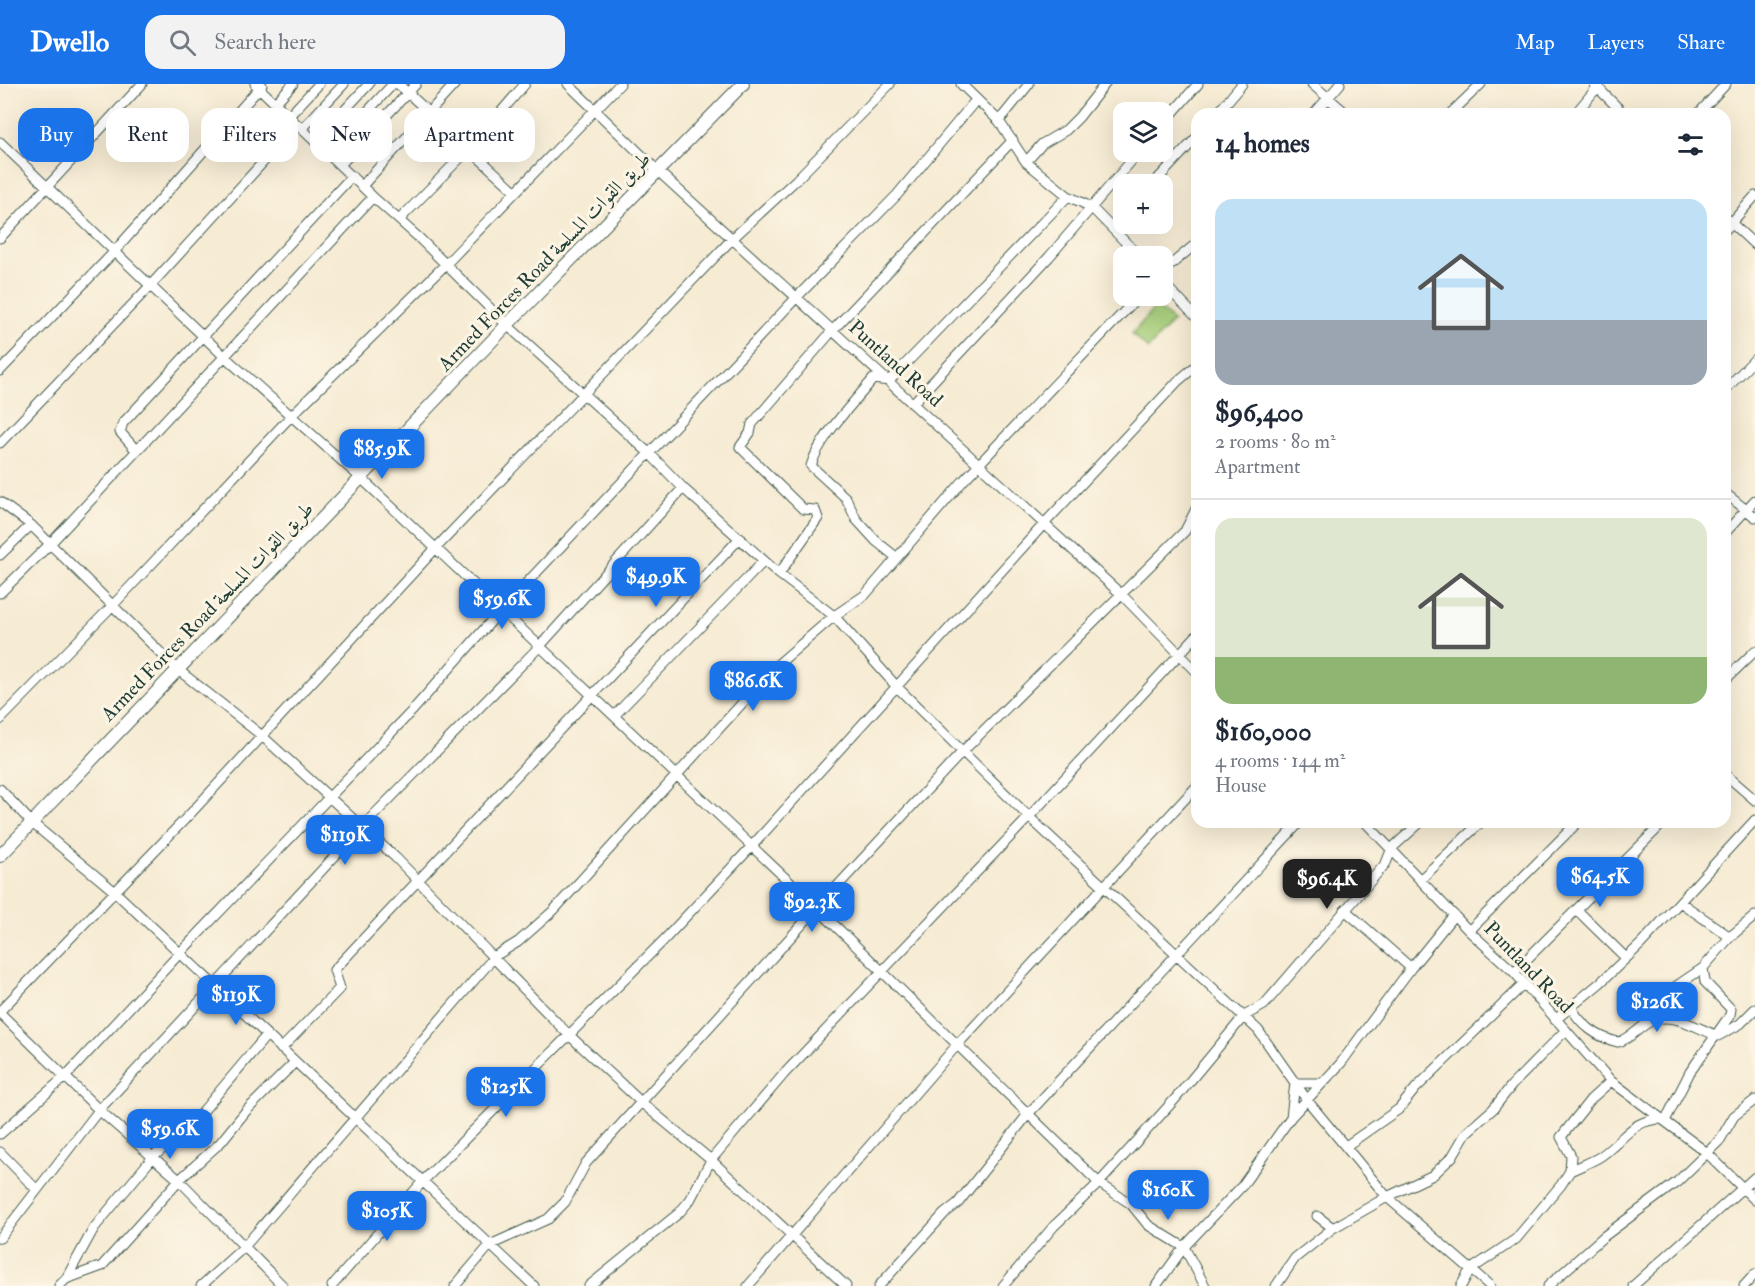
<!DOCTYPE html>
<html lang="en">
<head>
<meta charset="utf-8">
<style>
	:root { --surface:#fff; --page:#f2f2f3; --text:#1f2937; --muted:#747a83; --line:#e0e1e3; --accent:#1a73e8 }
	body { margin:0; font-family:"IM FELL Double Pica",Amiri,serif; background:var(--page); color:var(--text); height:100vh; display:flex; flex-direction:column; font-size:22px; white-space:nowrap }
	* { box-sizing:border-box; margin:0 }
	p { font-size:20px; color:var(--muted) }
	.icon { flex:none; width:33px; height:33px; fill:none; stroke:currentColor; stroke-width:2; stroke-linecap:round; stroke-linejoin:round }
	.map { position:relative; flex:1; overflow:hidden }
	.side { position:absolute; left:1191px; top:24px; width:540px; height:720px; display:flex; flex-direction:column; background:var(--surface); border-radius:18px; box-shadow:0 6px 24px #0002 }
	.side>* { flex:none }
	.top-card { position:absolute; left:18px; top:24px; width:570px; height:54px; display:flex; gap:12px }
	.controls { position:absolute; left:1113px; top:18px; display:grid; gap:12px }
	.controls a { display:grid; place-items:center; width:60px; height:60px; border-radius:12px; background:var(--surface); box-shadow:0 6px 24px #0002; font-size:30px }
	.price { position:absolute; translate:-50% -51px; padding:0 14px; border-radius:12px; background:var(--accent); color:#fff; font-size:20px; line-height:39px; filter:drop-shadow(0 2px 3px #0008) }
	.price::after { content:''; position:absolute; left:50%; top:36px; width:18px; height:14px; margin-left:-9px; background:inherit; clip-path:polygon(0 0,100% 0,50% 100%) }
	.price.selected { background:#222; color:#fff }
	ul { padding:0; list-style:none }
	li { display:grid; align-content:center; gap:12px; height:318px; padding:0 24px }
	li+li { border-top:2px solid var(--line) }
	li span { display:grid; place-items:center; height:186px; border-radius:18px; color:#555 }
	li>.icon { margin-inline-start:auto }
	span .icon { width:108px; height:108px; fill:#fffc; stroke-width:1 }
	li b { font-size:26px }
	h2 { display:flex; justify-content:space-between; align-items:center; height:72px; padding:0 24px; font-size:26px }
	.pill { padding:0 21px; border-radius:18px; background:var(--surface); box-shadow:0 6px 24px #0002; font-size:21px; line-height:54px }
	.pill.selected { background:var(--accent); color:#fff }
	header { display:flex; align-items:center; gap:36px; box-sizing:border-box; height:84px; padding:0 30px; background:var(--accent); color:#fff }
	header strong { font-size:28px }
	nav { display:flex; gap:33px; margin-inline-start:auto; font-size:21px }
	.search { width:420px; height:54px; background:var(--page); display:flex; align-items:center; gap:15px; box-sizing:border-box; padding:0 21px; border-radius:18px; color:var(--muted); font-size:22px }
	.map>svg:first-child { display:block }
	.green { fill:#a5cd79; stroke:#628556; stroke-width:1.5 }
	.lines { fill:none; stroke-linecap:round; stroke-linejoin:round }
	.minor-casing { stroke:#3f574c; stroke-width:11 }
	.tertiary-casing { stroke:#3f574c; stroke-width:14 }
	.minor { stroke:#fff; stroke-width:9 }
	.tertiary { stroke:#fff; stroke-width:12 }
	.labels { text-anchor:middle; stroke-width:6; stroke-linejoin:round; paint-order:stroke }
	.street-label { font-size:20px; fill:#1f3d34; stroke:#fcf5e5 }
</style>
</head>
<body>
<header>
<strong>Dwello</strong>
<div class="search"><svg class="icon" aria-label="search" viewBox="0 0 24 24"><circle cx="10" cy="10" r="6"/><path d="M15 15l6 6"/></svg>Search here</div>
<nav><a>Map</a><a>Layers</a><a>Share</a></nav>
</header>
<div class="map">
<svg width="1755" height="1202" viewBox="0 0 1755 1202">
	<rect width="100%" height="100%" fill="#fcf5e5"/>
	<filter id="ink" filterUnits="userSpaceOnUse"><feTurbulence type="fractalNoise" baseFrequency=".0167" numOctaves="2"/><feDisplacementMap in="SourceGraphic" scale="12" xChannelSelector="R" yChannelSelector="G"/><feConvolveMatrix kernelMatrix="1 2 1 2 8 2 1 2 1" color-interpolation-filters="sRGB"/></filter>
	<filter id="wash" filterUnits="userSpaceOnUse"><feTurbulence type="fractalNoise" baseFrequency=".008" numOctaves="4" result="noise"/><feDisplacementMap in="SourceGraphic" scale="24" xChannelSelector="R" yChannelSelector="G"/><feGaussianBlur stdDeviation="1.35" result="paint"/><feColorMatrix in="noise" values="0 0 0 0 0 0 0 0 0 0 0 0 0 0 0 0 0 1.4 0 .05"/><feComposite in="paint" operator="in"/></filter>
	<g filter="url(#wash)">
		<rect width="100%" height="100%" fill="#f6ebd3"/>
		<path class="green" d="M 1156,222 L 1173,237 L 1148,265 L 1132,250 Z"/>
	</g>
	<g filter="url(#ink)">
		<g class="lines">
			<defs>
				<path id="minor" d="M 255,0 L 373,113 L 418,153 L 507,241 L 650,370 L 683,404 L 779,490 L 834,532 L 897,603 L 1029,733 L 1258,946 L 1307,1016 L 1387,1113 L 1490,1202
					M 398,0 L 515,107
					M 568,0 L 659,88 L 1122,511 L 1197,588
					M 961,0 L 999,37 L 1026,78 L 1068,112 L 1091,123 L 1139,172
					M 1312,0 L 1347,30
					M 1594,0 L 1624,30
					M 275,19 L 293,0
					M 1217,30 L 1242,0
					M 1314,30 L 1340,0
					M 1450,30 L 1481,0
					M 1575,30 L 1600,0
					M 1698,30 L 1726,0
					M 289,32 L 319,0
					M 999,37 L 1029,0
					M 1162,41 L 1198,0
					M 302,45 L 344,0
					M 0,58 L 225,273 L 362,395 L 614,632 L 817,824 L 1099,1099 L 1131,1120 L 1148,1141 L 1184,1163 L 1205,1202
					M 315,58 L 369,0
					M 328,70 L 393,0
					M 1026,78 L 1042,60 L 1066,46 L 1079,33 L 1105,0
					M 340,81 L 416,0
					M 1153,100 L 1197,53
					M 362,102 L 455,0
					M 1725,133 L 1755,161
					M 399,136 L 469,65 L 525,0
					M 1113,144 L 1124,132
					M 1725,146 L 1755,112
					M 0,154 L 142,0
					M 1162,188 L 1197,159
					M 1162,198 L 1197,234
					M 0,287 L 114,168 L 262,1
					M 1725,306 L 1755,275
					M 913,319 L 1049,173 L 1139,68
					M 0,359 L 150,202 L 297,41
					M 136,366 L 120,348 L 123,339 L 352,92
					M 1725,409 L 1755,433
					M 0,418 L 31,441 L 177,585 L 261,651 L 396,774 L 569,951 L 642,1019 L 711,1076 L 846,1202
					M 1725,449 L 1755,416
					M 0,471 L 31,441
					M 896,473 L 876,457 L 856,435 L 846,414 L 811,382 C 819,353 854,319 873,295 L 889,297 L 1068,112
					M 779,490 L 818,434 L 815,426 L 803,425 L 740,363 L 750,349 L 752,340 L 833,246 L 1013,56
					M 0,509 L 50,460 L 373,113
					M 1725,596 L 1755,567
					M 614,632 L 764,477
					M 0,636 L 114,520 L 292,331 L 446,180 L 620,0
					M 1725,690 L 1755,716
					M 0,705 L 31,738 L 114,807 L 534,1202
					M 1365,738 L 1469,847 L 1514,888 L 1611,997 L 1706,1068 L 1755,1116
					M 1420,796 L 1481,738
					M 1680,818 L 1730,853
					M 1345,826 L 1411,884
					M 1578,827 L 1626,874
					M 1469,847 L 1578,738
					M 1514,888 L 1664,738
					M 1571,922 C 1579,940 1598,954 1618,958 C 1628,956 1637,946 1646,940 C 1668,924 1696,944 1718,952 L 1740,940 L 1755,925
					M 0,927 L 191,729 L 436,464 L 733,154 L 796,96 L 890,0
					M 0,929 L 99,1026 L 179,1096 L 283,1202
					M 1555,936 L 1600,899 L 1641,860 L 1755,736
					M 1650,937 L 1669,907 L 1703,884 L 1730,853 L 1755,832
					M 281,965 L 340,904 L 334,886 L 740,454
					M 1291,1033 L 1295,999 L 1321,999
					M 0,1050 L 66,992 L 180,869 L 412,627 L 501,526 L 797,213 L 897,111 L 976,16
					M 1346,1062 L 1399,1025 L 1416,1004 L 1524,900
					M 0,1068 L 36,1105
					M 1570,1087 C 1580,1082 1592,1078 1601,1072 C 1626,1055 1631,1034 1666,1035 L 1690,988 L 1730,931 L 1731,925 L 1705,898 L 1703,884
					M 1317,1132 L 1333,1144 L 1387,1113 L 1433,1091 L 1452,1073 L 1466,1049 L 1493,1025 L 1512,1001 L 1566,946
					M 0,1154 L 99,1026 L 361,744 L 539,563 L 683,404
					M 66,1195 L 94,1144 L 153,1073 L 193,1039 L 266,952
					M 59,1202 L 66,1195 L 102,1182 L 179,1096 L 220,1059 L 246,1027 L 295,978
					M 201,1202 L 244,1163 L 495,872 L 518,858 L 553,827 L 776,582 L 834,532 L 865,511 L 963,397 L 1139,212
					M 332,1202 L 423,1097 L 663,857 L 751,763 L 1044,440 L 1178,297 L 1197,281
					M 455,1202 L 490,1161 L 548,1135 L 565,1118 L 586,1079 L 817,824 L 964,666 L 1185,447 L 1197,423
					M 589,1202 L 679,1129 L 690,1116 L 711,1076 L 784,990 L 1029,733 L 1197,551
					M 748,1202 L 957,961 L 1197,702
					M 879,1202 L 944,1130 L 958,1119 L 1029,1029 L 1300,738
					M 1003,1202 L 1054,1142 L 1099,1099 L 1176,1014 L 1244,932 L 1264,921 L 1386,779 L 1392,764 L 1421,738
					M 1156,1202 L 1184,1163 L 1242,1102 L 1291,1033 L 1341,979 L 1411,884 L 1454,831
					M 1276,1202 L 1295,1174 L 1333,1144
					M 1461,1202 L 1470,1186 L 1516,1155 L 1561,1101 L 1570,1087 L 1571,1072 L 1561,1053 L 1591,1015 L 1611,997
					M 1548,1202 L 1603,1153 L 1677,1098 L 1720,1056 L 1734,1032 L 1755,1016
					M 1633,1202 L 1755,1093
					M 1744,1202 L 1755,1190"/>
				<path id="tertiary" d="M 0,772 L 507,241 L 743,0"/>
			</defs>
			<use href="#minor" class="minor-casing"/>
			<use href="#tertiary" class="tertiary-casing"/>
			<use href="#minor" class="minor"/>
			<use href="#tertiary" class="tertiary"/>
		</g>
	</g>
	<g class="labels">
		<g class="street-label">
			<text transform="translate(544 177) rotate(-46)" y="7">Armed Forces Road طريق القوات المسلحة</text>
			<text transform="translate(896 279) rotate(42)" y="7">Puntland Road</text>
			<text transform="translate(207 527) rotate(-46)" y="7">Armed Forces Road طريق القوات المسلحة</text>
			<text transform="translate(1529 883) rotate(46)" y="7">Puntland Road</text>
		</g>
	</g>
</svg>
<div class="controls">
<a><svg class="icon" aria-label="layers" viewBox="0 0 24 24"><path d="M12 4l9 5-9 5-9-5zM3 14l9 5 9-5"/></svg></a>
<a>+</a>
<a>−</a>
</div>
<b class="price" style="left:382px;top:396px">$85.9K</b>
<b class="price" style="left:656px;top:524px">$49.9K</b>
<b class="price" style="left:502px;top:546px">$59.6K</b>
<b class="price" style="left:753px;top:628px">$86.6K</b>
<b class="price" style="left:345px;top:782px">$119K</b>
<b class="price" style="left:1600px;top:824px">$64.5K</b>
<b class="price selected" style="left:1327px;top:826px">$96.4K</b>
<b class="price" style="left:812px;top:849px">$92.3K</b>
<b class="price" style="left:236px;top:942px">$119K</b>
<b class="price" style="left:1657px;top:949px">$126K</b>
<b class="price" style="left:506px;top:1034px">$125K</b>
<b class="price" style="left:170px;top:1076px">$59.6K</b>
<b class="price" style="left:1168px;top:1137px">$160K</b>
<b class="price" style="left:387px;top:1158px">$105K</b>
<div class="top-card">
<a class="pill selected">Buy</a>
<a class="pill">Rent</a>
<a class="pill">Filters</a>
<a class="pill">New</a>
<a class="pill">Apartment</a>
</div>
<section class="side">
<h2>14 homes<svg class="icon" aria-label="filters" viewBox="0 0 24 24"><path d="M4 7h16M4 17h16"/><circle cx="9" cy="7" r="2"/><circle cx="15" cy="17" r="2"/></svg></h2>
<ul>
<li><span style="background:linear-gradient(#bfe0f5 65%,#9aa5b1 0)"><svg class="icon" aria-label="home" viewBox="0 0 24 24"><path d="M3 11l9-7 9 7M6 9v11h12V9"/></svg></span><div><b>$96,400</b><p>2 rooms · 80 m²</p><p>Apartment</p></div></li>
<li><span style="background:linear-gradient(#dfe7d0 75%,#8fb573 0)"><svg class="icon" aria-label="home" viewBox="0 0 24 24"><path d="M3 11l9-7 9 7M6 9v11h12V9"/></svg></span><div><b>$160,000</b><p>4 rooms · 144 m²</p><p>House</p></div></li>
</ul>
</section>
</div>
</body>
</html>
